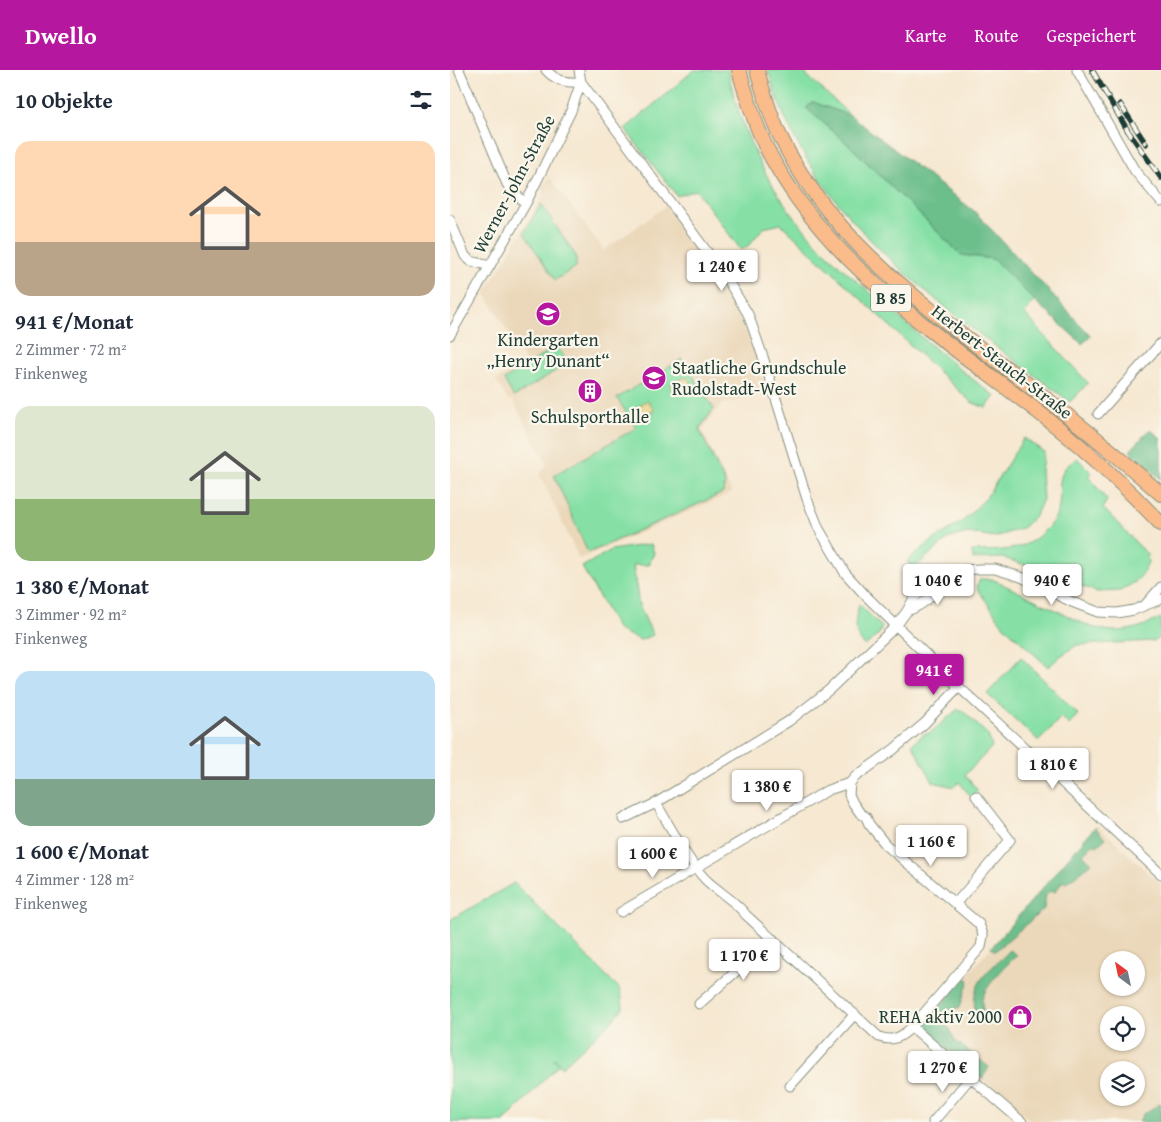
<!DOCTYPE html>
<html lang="de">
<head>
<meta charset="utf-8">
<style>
	:root { --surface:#fff; --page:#f6f6f7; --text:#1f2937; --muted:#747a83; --accent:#b5179e }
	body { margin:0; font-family:"Gentium Book Plus",serif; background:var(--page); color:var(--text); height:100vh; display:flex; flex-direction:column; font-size:19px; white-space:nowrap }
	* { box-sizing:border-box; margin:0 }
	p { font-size:16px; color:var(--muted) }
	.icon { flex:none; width:28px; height:28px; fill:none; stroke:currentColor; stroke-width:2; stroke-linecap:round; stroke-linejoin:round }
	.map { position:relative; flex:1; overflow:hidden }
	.panel { display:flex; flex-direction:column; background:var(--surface); width:450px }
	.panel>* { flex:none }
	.needle { width:32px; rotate:327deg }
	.tools { position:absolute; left:650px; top:881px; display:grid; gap:10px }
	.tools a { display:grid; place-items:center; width:45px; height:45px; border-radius:50%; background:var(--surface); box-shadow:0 1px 4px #0004; font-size:25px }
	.price { position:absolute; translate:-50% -42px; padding:0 11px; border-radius:5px; background:#fff; color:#222; font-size:16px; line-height:32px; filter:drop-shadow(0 1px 2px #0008) }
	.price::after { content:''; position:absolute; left:50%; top:30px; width:15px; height:11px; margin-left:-8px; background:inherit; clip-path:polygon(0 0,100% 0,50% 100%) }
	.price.on { background:var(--accent); color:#fff }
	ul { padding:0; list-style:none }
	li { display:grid; align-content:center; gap:10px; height:265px; padding:0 15px }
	li span { display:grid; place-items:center; height:155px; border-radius:15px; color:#555 }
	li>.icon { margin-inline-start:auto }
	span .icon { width:90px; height:90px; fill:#fffc; stroke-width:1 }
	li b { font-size:21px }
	h2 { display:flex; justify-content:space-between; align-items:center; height:60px; padding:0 15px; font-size:21px }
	header { display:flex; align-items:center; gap:30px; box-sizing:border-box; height:70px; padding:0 25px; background:var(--accent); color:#fff }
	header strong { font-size:24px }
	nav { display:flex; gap:28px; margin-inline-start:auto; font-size:18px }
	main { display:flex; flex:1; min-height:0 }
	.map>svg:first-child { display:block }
	.built { fill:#ebd8ba; fill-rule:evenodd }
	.green { fill:#86e0a6; stroke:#528e6d }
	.forest { fill:#6cbe8b; stroke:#467e60 }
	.sand { fill:#eeda9e; stroke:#868c69 }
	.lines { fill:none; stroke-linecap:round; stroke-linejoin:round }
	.minor-casing { stroke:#8a9282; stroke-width:11 }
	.primary-casing { stroke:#8a9282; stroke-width:16 }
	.minor { stroke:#fff; stroke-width:9 }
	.primary { stroke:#f9bc8a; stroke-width:14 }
	.rail-casing { stroke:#1f3d34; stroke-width:5.5 }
	.rail { stroke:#fbf7ec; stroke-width:4; stroke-dasharray:11; stroke-linecap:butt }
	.labels { text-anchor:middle; stroke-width:4.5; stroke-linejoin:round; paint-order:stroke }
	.shield { fill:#fbf7ec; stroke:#61756b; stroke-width:1 }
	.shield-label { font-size:16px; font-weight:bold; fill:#1f3d34 }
	.street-label { font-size:18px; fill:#1f3d34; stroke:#fbf7ec }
	.poi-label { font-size:18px; fill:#1f3d34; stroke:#fbf7ec }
</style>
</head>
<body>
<header>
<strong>Dwello</strong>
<nav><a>Karte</a><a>Route</a><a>Gespeichert</a></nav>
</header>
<main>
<section class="panel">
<h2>10 Objekte<svg class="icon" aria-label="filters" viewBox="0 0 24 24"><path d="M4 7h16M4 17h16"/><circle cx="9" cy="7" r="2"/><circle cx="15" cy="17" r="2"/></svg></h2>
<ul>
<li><span style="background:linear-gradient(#ffd9b3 65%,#b9a48a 0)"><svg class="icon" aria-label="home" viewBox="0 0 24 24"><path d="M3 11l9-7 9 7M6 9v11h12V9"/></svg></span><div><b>941 €/Monat</b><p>2 Zimmer · 72 m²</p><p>Finkenweg</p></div></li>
<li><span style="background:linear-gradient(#dfe7d0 60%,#8fb573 0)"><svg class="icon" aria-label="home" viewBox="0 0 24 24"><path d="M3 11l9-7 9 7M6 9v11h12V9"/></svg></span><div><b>1 380 €/Monat</b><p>3 Zimmer · 92 m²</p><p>Finkenweg</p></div></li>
<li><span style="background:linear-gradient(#bfe0f5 70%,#7fa58c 0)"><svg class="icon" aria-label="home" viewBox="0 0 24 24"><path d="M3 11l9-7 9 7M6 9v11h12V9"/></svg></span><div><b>1 600 €/Monat</b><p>4 Zimmer · 128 m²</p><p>Finkenweg</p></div></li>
</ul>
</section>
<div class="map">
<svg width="711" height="1052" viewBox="0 0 711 1052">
	<rect width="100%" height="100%" fill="#fbf7ec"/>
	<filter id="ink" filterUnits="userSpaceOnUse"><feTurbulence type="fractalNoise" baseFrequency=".02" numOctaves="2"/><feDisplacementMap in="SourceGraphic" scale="10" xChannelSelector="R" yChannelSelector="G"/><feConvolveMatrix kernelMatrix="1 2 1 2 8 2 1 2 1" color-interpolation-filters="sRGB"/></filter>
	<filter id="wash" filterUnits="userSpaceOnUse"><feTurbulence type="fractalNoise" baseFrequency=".0096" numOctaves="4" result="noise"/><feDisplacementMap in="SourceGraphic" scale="20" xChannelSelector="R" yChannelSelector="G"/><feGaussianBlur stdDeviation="1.12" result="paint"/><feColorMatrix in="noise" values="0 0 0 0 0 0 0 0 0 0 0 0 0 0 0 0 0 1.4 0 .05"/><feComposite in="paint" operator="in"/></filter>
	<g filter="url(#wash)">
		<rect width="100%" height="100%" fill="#f6e8d1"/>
		<path class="built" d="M 100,108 L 154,180 L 216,136 L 263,202 L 278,226 L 300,266 L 316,322 L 271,334 L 252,360 L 282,423 L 129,489 L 90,405 L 97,394 L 62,329 L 58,331 L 46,310 L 76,292 L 35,223 L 93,126 L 92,115 Z
			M 647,755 L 711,814 L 711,1052 L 582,1052 L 472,957 ZM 659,890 L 686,890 L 686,918 L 659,918 ZM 659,945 L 686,945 L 686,972 L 659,972 ZM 659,1000 L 686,1000 L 686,1028 L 659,1028 Z"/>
		<path class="green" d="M 244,0 L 278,0 C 292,70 324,130 374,181 C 396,203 420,222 443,242 C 476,271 509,300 545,326 L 536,338 L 521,332 L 331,154 L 313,158 L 299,175 L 291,180 L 246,120 L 227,126 L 175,59 Z
			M 318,0 L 351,0 L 401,46 L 363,32 L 357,38 L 399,75 L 511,185 L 543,189 L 584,230 L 575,244 L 638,313 L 620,332 C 502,242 359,152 318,0 Z
			M 91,134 L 126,186 L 126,197 L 105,210 L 74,163 Z
			M 107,276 L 118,293 L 64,327 L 54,310 Z
			M 232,289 L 264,339 L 249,359 L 275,413 L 273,423 L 138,483 L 104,405 L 186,358 L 167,328 Z
			M 574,368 L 594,382 L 591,401 L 593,429 L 586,445 L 574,457 L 546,467 L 518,463 L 499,468 L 463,499 L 457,491 L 483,470 L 513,451 L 536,428 Z
			M 627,388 L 642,403 L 638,406 L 657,430 L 653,438 L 697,484 L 698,492 L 692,505 L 685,512 L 670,521 L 647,522 L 588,499 L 553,488 L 523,489 L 522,481 C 551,480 575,483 596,459 C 602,454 608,444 609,436 C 611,424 607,409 615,398 C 618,395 623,391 627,388 Z
			M 201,474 L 204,483 L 199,495 L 183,495 L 189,536 L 203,565 L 190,570 L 168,560 L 132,497 L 161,480 Z
			M 530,509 L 542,509 L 641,557 C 669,565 686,560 711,548 L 711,568 L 703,571 L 627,575 L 612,585 L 598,597 L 553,555 L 528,520 L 527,515 Z
			M 409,534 L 432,557 L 429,564 L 415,576 C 401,559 405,555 409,534 Z
			M 571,587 L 628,644 L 619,655 L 611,647 L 589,671 L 537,624 Z
			M 508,639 L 513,641 L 538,665 L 542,677 L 515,705 L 528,721 L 521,727 L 509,712 L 504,717 L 483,712 L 462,674 L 474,664 L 480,663 Z
			M 64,813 L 169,918 L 172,928 L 173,938 L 162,951 L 112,997 L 104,988 L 109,994 L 54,1052 L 0,1052 L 0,850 Z"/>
		<path class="forest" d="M 363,32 L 401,46 L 524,141 L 641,266 L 632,274 L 584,230 L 543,189 L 511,185 L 399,75 L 356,38 Z
			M 700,359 L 711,369 L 711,409 L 680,381 Z
			M 645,757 L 655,769 L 647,776 L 643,774 L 633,784 L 642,793 L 616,813 L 613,811 L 605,822 L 600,821 L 596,825 L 594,839 L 545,881 L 541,878 Z
			M 560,880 L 567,885 C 557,895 531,919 532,933 C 532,937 534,942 535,945 L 526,945 C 518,912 540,901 560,880 Z
			M 515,908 L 519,910 L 510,937 L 498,941 L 496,956 L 500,959 L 505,971 L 539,997 L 532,1009 L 472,957 Z
			M 711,1033 L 711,1052 L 689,1052 L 693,1044 Z"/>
		<path class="sand" d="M 232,308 L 238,308 L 242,314 L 238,320 L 227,327 L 220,315 Z
			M 197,330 L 204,340 L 192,349 L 185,339 Z"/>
	</g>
	<g filter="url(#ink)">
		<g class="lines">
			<defs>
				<path id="minor" d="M 9,0 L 57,114 L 65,124 L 76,133
					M 96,0 C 106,11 116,13 131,12
					M 627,0 L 685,101 L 711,132
					M 131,12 L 275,206 L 298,244 L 313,287 L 357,429 L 369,459 L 395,503 L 415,525 L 509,617 L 711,804
					M 0,150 L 15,186 L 21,191 L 40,196
					M 0,265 L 76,133 L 121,41 L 131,12 L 129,0
					M 648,344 L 711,273
					M 696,534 L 711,517
					M 457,541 C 475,535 488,521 499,506
					M 206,733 C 220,756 237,790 255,809 C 268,822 285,830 296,845 L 429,967 C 444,972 451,967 462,957 L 531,877 L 533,865 L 529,854 L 436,775 L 419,754 L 416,747 L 410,743 L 403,733 L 399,725 L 400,713
					M 173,749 L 206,733 L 339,651 L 379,620 L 446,556 L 457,541 L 464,528 L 481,512 L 488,509 L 515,500 L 529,499 L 545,499 L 571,507 L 622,532 L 648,542 L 667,543 L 684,540 L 711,529
					M 506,833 L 560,770 L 526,726
					M 171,842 L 378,720 L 400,713 L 405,707 L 443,680 L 475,653 L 509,617
					M 249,934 L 323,869
					M 462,957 L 572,1052
					M 340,1016 L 405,944
					M 483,1052 L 520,1008"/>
				<path id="primary" d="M 289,0 C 296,25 304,51 315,75 C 377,200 501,272 606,356 C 643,386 678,419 711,454
					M 307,0 C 313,22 320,44 329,64 C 379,170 478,238 568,307 C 617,344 665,383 711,424"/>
			</defs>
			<use href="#minor" class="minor-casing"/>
			<use href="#primary" class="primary-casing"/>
			<use href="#minor" class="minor"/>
			<use href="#primary" class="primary"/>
			<defs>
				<path id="rail" d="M 642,0 L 678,61 L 711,108
					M 670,34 L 696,74"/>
			</defs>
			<use href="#rail" class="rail-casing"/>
			<use href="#rail" class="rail"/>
		</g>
	</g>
	<defs>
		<symbol id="school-disc" viewBox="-11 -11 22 22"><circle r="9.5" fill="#b5179e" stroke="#fbf7ec"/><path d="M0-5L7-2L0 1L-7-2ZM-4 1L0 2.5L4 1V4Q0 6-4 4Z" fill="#fff"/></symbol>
		<symbol id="building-disc" viewBox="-11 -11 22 22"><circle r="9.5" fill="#b5179e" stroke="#fbf7ec"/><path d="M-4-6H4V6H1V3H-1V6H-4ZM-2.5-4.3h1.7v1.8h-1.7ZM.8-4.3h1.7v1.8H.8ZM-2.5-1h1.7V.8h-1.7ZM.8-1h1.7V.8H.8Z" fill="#fff"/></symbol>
		<symbol id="shop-disc" viewBox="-11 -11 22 22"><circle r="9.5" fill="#b5179e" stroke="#fbf7ec"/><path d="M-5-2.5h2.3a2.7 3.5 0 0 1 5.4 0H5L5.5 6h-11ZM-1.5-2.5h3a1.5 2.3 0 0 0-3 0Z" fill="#fff"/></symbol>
	</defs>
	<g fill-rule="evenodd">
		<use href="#school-disc" x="84" y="230" width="28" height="28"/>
		<use href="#school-disc" x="190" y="294" width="28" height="28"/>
		<use href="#building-disc" x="126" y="307" width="28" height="28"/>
		<use href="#shop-disc" x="556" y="933" width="28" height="28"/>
	</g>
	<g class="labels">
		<rect class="shield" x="421" y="214.5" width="40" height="27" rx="4"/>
		<g class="shield-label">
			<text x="441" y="234">B 85</text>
		</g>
		<g class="street-label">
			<text transform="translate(64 114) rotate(-62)" y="6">Werner-John-Straße</text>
			<text transform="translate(552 292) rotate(38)" y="6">Herbert-Stauch-Straße</text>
		</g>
		<g class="poi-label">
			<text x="98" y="276">Kindergarten<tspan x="98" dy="21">„Henry Dunant“</tspan></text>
			<text x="222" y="304" text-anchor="start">Staatliche Grundschule<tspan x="222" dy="21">Rudolstadt-West</tspan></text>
			<text x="140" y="353">Schulsporthalle</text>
			<text x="552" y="953" text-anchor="end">REHA aktiv 2000</text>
		</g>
	</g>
</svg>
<div class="tools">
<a><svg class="needle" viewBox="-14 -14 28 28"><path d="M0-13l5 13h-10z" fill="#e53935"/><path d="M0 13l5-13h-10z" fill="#747a83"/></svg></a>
<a><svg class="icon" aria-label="locate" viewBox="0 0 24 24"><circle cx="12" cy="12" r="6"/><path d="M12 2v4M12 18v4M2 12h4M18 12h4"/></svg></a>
<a><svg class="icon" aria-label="layers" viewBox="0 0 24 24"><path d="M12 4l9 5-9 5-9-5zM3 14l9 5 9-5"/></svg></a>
</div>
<b class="price" style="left:272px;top:222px">1 240 €</b>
<b class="price" style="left:488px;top:536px">1 040 €</b>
<b class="price" style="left:602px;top:536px">940 €</b>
<b class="price on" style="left:484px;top:626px">941 €</b>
<b class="price" style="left:603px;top:720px">1 810 €</b>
<b class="price" style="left:317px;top:742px">1 380 €</b>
<b class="price" style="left:481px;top:797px">1 160 €</b>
<b class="price" style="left:203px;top:809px">1 600 €</b>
<b class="price" style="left:294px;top:911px">1 170 €</b>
<b class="price" style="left:493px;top:1023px">1 270 €</b>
</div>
</main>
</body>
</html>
